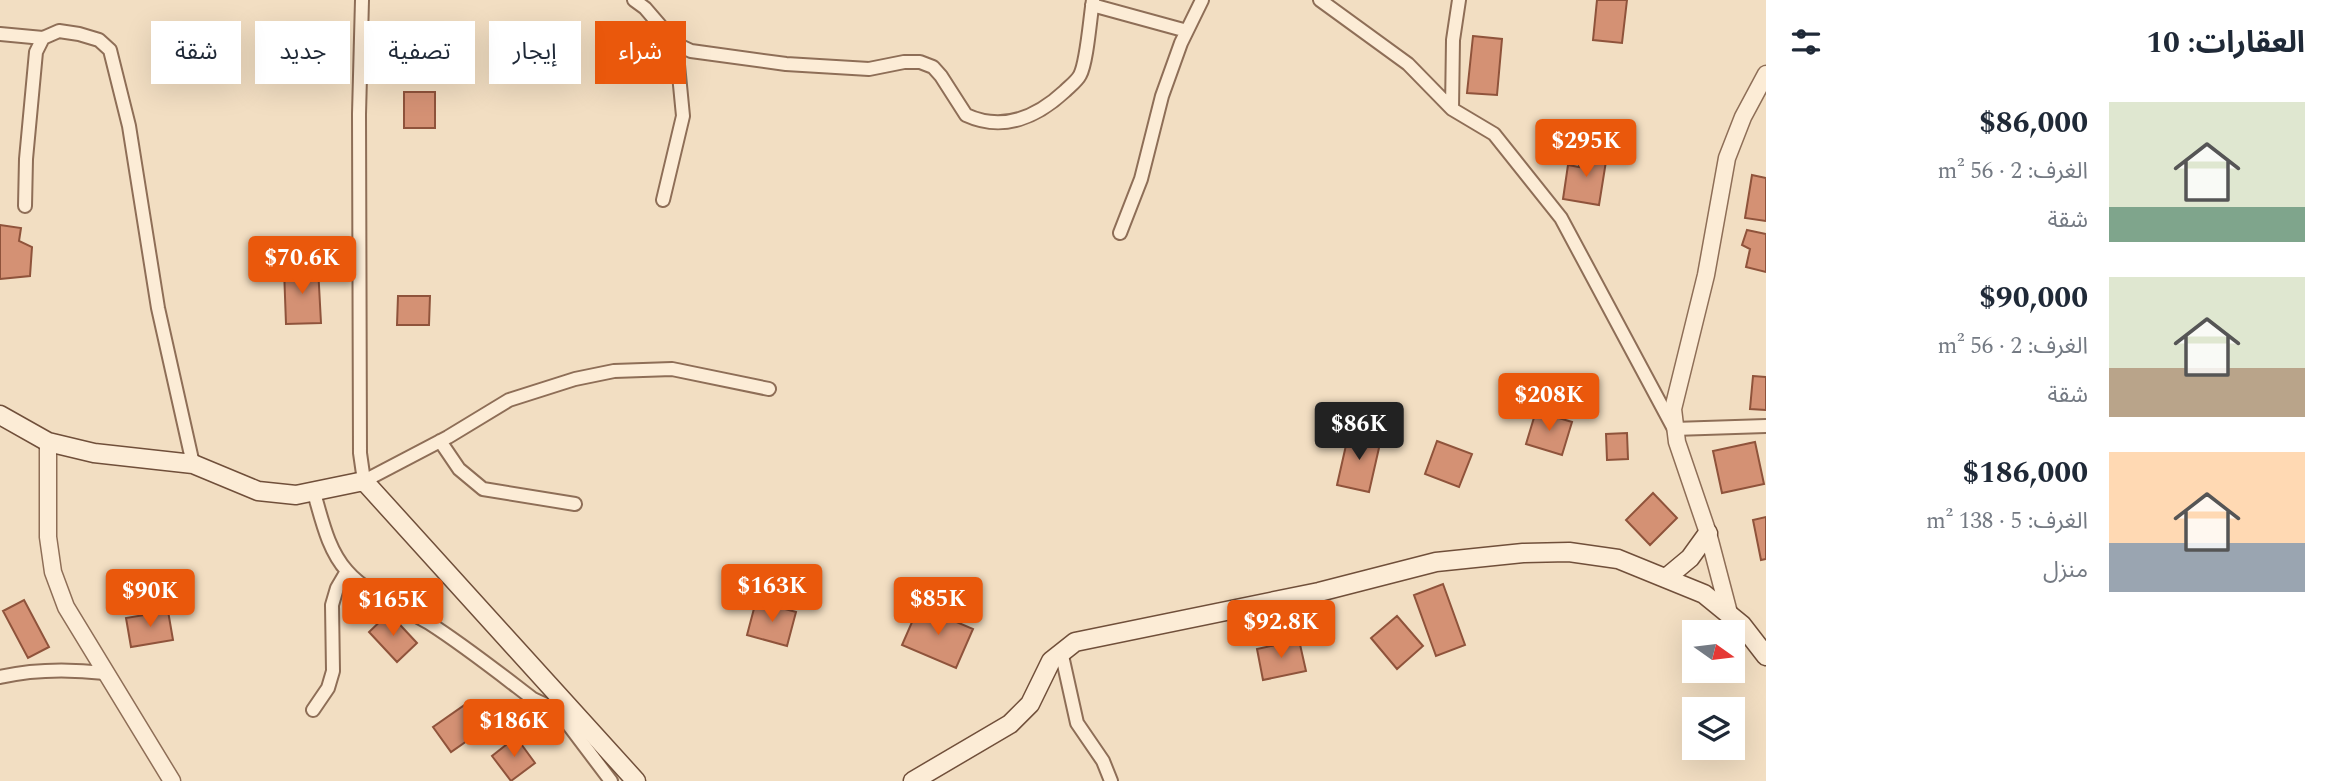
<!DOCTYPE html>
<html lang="ar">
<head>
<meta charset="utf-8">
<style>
	:root { --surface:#fff; --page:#f6f6f7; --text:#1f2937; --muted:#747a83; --accent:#ea580c }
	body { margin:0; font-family:Spectral,"Noto Sans Arabic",serif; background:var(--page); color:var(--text); direction:rtl; height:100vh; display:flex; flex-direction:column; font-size:26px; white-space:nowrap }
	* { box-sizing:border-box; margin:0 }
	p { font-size:23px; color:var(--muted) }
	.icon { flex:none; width:38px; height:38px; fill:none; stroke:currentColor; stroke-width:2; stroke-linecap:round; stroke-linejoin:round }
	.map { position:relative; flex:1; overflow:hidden; direction:ltr }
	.side { display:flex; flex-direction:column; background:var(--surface); width:560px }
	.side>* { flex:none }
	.banner { position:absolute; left:21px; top:21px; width:665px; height:63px; direction:rtl; display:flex; gap:14px }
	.needle { width:46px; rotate:104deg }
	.tools { position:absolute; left:1682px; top:620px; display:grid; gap:14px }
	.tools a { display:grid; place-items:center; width:63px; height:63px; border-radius:0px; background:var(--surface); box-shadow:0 7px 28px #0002; font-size:35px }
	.price { position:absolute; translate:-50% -60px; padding:0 16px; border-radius:7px; background:var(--accent); color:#fff; font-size:23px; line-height:46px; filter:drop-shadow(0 2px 4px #0008) }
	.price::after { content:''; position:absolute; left:50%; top:42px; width:21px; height:16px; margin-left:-10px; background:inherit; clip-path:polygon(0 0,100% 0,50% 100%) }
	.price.active { background:#222; color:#fff }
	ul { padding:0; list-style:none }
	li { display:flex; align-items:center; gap:21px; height:175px; padding:0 21px }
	li span { display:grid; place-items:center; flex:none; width:196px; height:140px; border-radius:0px; color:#555 }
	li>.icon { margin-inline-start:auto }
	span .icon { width:84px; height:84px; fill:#fffc; stroke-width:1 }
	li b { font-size:30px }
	h2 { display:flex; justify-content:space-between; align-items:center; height:84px; padding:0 21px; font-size:30px }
	.pill { padding:0 24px; border-radius:0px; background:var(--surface); box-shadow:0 7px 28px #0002; font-size:24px; line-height:63px }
	.pill.active { background:var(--accent); color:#fff }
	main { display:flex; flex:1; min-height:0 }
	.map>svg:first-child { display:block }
	.building { fill:#d49174; stroke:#8f533b; stroke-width:2 }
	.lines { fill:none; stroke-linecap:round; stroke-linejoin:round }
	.minor-casing { stroke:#8e6e57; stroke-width:16 }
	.tertiary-casing { stroke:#8e6e57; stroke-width:19 }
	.secondary-casing { stroke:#704f3a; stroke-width:21 }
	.minor { stroke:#fcecd6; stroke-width:12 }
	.tertiary { stroke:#fcecd6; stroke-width:16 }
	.secondary { stroke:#fcecd6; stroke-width:18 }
</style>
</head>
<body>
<main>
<section class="side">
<h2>العقارات: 10<svg class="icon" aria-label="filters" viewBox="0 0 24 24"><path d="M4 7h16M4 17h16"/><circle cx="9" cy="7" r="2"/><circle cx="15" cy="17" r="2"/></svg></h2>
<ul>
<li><span style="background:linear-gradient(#dfe7d0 75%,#7fa58c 0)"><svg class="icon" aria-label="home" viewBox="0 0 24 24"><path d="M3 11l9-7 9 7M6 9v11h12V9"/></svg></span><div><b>$86,000</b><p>الغرف: 2 · 56 m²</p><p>شقة</p></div></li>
<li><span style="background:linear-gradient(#dfe7d0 65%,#b9a48a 0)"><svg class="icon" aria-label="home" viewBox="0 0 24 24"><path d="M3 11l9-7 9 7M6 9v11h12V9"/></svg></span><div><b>$90,000</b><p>الغرف: 2 · 56 m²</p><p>شقة</p></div></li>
<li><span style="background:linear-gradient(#ffd9b3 65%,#9aa5b1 0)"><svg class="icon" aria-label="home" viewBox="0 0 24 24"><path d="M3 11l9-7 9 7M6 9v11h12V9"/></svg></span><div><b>$186,000</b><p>الغرف: 5 · 138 m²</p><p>منزل</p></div></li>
</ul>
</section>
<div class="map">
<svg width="1766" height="781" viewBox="0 0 1766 781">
	<rect width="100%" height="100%" fill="#f2dec2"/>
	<path class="building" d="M 1597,0 L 1627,0 L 1622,43 L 1593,40 Z
		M 522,25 L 563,32 L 556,69 L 515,61 Z
		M 1473,36 L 1502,39 L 1497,95 L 1467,93 Z
		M 404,92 L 435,92 L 435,128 L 404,128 Z
		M 1581,151 L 1607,155 L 1599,205 L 1563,199 L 1568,165 L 1579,167 Z
		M 1752,175 L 1766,178 L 1766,221 L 1745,218 Z
		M 0,225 L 21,228 L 19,241 L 32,247 L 30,276 L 0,279 Z
		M 1747,230 L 1766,234 L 1766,272 L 1746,267 L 1750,249 L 1742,245 Z
		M 318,267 L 321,323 L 286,324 L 284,269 Z
		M 398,296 L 430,296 L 429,325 L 397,325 Z
		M 1753,376 L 1766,377 L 1766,410 L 1750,409 Z
		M 1536,411 L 1572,422 L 1562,455 L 1526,444 Z
		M 1349,432 L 1381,439 L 1369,492 L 1337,485 Z
		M 1627,433 L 1628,459 L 1607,460 L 1606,434 Z
		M 1437,441 L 1472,454 L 1459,487 L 1425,474 Z
		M 1755,442 L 1764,484 L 1722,493 L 1713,451 Z
		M 1653,493 L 1677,518 L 1650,545 L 1626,520 Z
		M 1766,517 L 1766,559 L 1761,560 L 1753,520 Z
		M 1443,584 L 1465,645 L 1436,656 L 1414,595 Z
		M 24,600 L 49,647 L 28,658 L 3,611 Z
		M 756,601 L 796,612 L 787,646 L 747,635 Z
		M 919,606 L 973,629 L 956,668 L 902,645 Z
		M 168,611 L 173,640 L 131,647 L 126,618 Z
		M 389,613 L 417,643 L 397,662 L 369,632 Z
		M 1397,616 L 1423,646 L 1397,669 L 1371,638 Z
		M 1299,640 L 1306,671 L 1263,680 L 1257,649 Z
		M 466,704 L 484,729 L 451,752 L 433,727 Z
		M 516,737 L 535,763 L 511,781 L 492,756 Z"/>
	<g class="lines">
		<defs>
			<path id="minor" d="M 362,0 L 359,114 L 360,453 L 364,481 L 448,437 L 509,400 L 575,379 L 614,371 L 672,369 L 769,389
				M 634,0 L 645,8 L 676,44 L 691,51 L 786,64 L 869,69 L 904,62 L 920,62 L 933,67 L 941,76 L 966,115 C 1003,132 1037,117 1065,91 C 1070,86 1077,81 1080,75 C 1087,62 1090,18 1093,0
				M 1320,0 L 1408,64 L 1452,109 L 1494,134 L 1561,218 L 1674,429 L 1766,426
				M 1092,5 L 1187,31
				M 0,34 L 43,38
				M 1452,109 L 1453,40 L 1459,0
				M 663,200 L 683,116 L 676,44
				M 25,206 L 26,159 L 36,52 L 43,38 L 59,31 L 79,34 L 99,40 L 110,50 L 129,126 L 158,308 L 193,464
				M 1120,233 L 1141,179 L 1162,96 L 1181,43 L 1202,0
				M 440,441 L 459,469 L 483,489 L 575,504
				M 314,493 C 322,520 328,550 347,571 C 368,595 403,607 429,623 C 465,646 499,673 533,699 L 548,706 L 569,707
				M 1061,651 L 1077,723 L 1103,761 L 1111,781
				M 0,677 C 34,669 70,669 105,673
				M 555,707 L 611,781
				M 313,710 L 328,688 L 333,671 L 332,605 L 337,588 L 347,571"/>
			<path id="tertiary" d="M 48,442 L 48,537 L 53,572 L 66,607 L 172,781
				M 1729,613 L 1708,533 L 1677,442 L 1673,409 L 1706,275 L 1727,158 L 1743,117 L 1766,74"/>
			<path id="secondary" d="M 0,415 L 48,442 L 94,453 L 193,464 L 258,491 L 296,495 L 364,481 L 636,781
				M 1666,578 L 1690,558 L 1708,533
				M 913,781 L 1010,724 L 1030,704 L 1051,661 L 1075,642 L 1319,592 L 1436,562 L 1523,553 L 1569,552 L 1618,559 L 1704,594 L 1742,625 L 1766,656"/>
		</defs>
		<use href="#minor" class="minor-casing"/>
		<use href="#tertiary" class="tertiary-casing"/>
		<use href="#secondary" class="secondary-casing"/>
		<use href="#minor" class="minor"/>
		<use href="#tertiary" class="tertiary"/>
		<use href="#secondary" class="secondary"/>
	</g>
</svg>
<div class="tools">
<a><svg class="needle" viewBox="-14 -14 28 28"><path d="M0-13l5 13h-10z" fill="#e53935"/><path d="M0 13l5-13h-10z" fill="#747a83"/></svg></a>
<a><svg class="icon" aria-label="layers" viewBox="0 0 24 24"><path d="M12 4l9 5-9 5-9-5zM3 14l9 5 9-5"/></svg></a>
</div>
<b class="price" style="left:1586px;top:179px">$295K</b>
<b class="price" style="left:302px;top:296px">$70.6K</b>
<b class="price" style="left:1549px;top:433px">$208K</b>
<b class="price active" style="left:1359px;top:462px">$86K</b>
<b class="price" style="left:772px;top:624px">$163K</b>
<b class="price" style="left:150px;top:629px">$90K</b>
<b class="price" style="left:938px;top:637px">$85K</b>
<b class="price" style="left:393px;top:638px">$165K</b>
<b class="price" style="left:1281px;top:660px">$92.8K</b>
<b class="price" style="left:514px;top:759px">$186K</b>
<div class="banner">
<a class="pill active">شراء</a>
<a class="pill">إيجار</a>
<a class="pill">تصفية</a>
<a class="pill">جديد</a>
<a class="pill">شقة</a>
</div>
</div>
</main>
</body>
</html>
